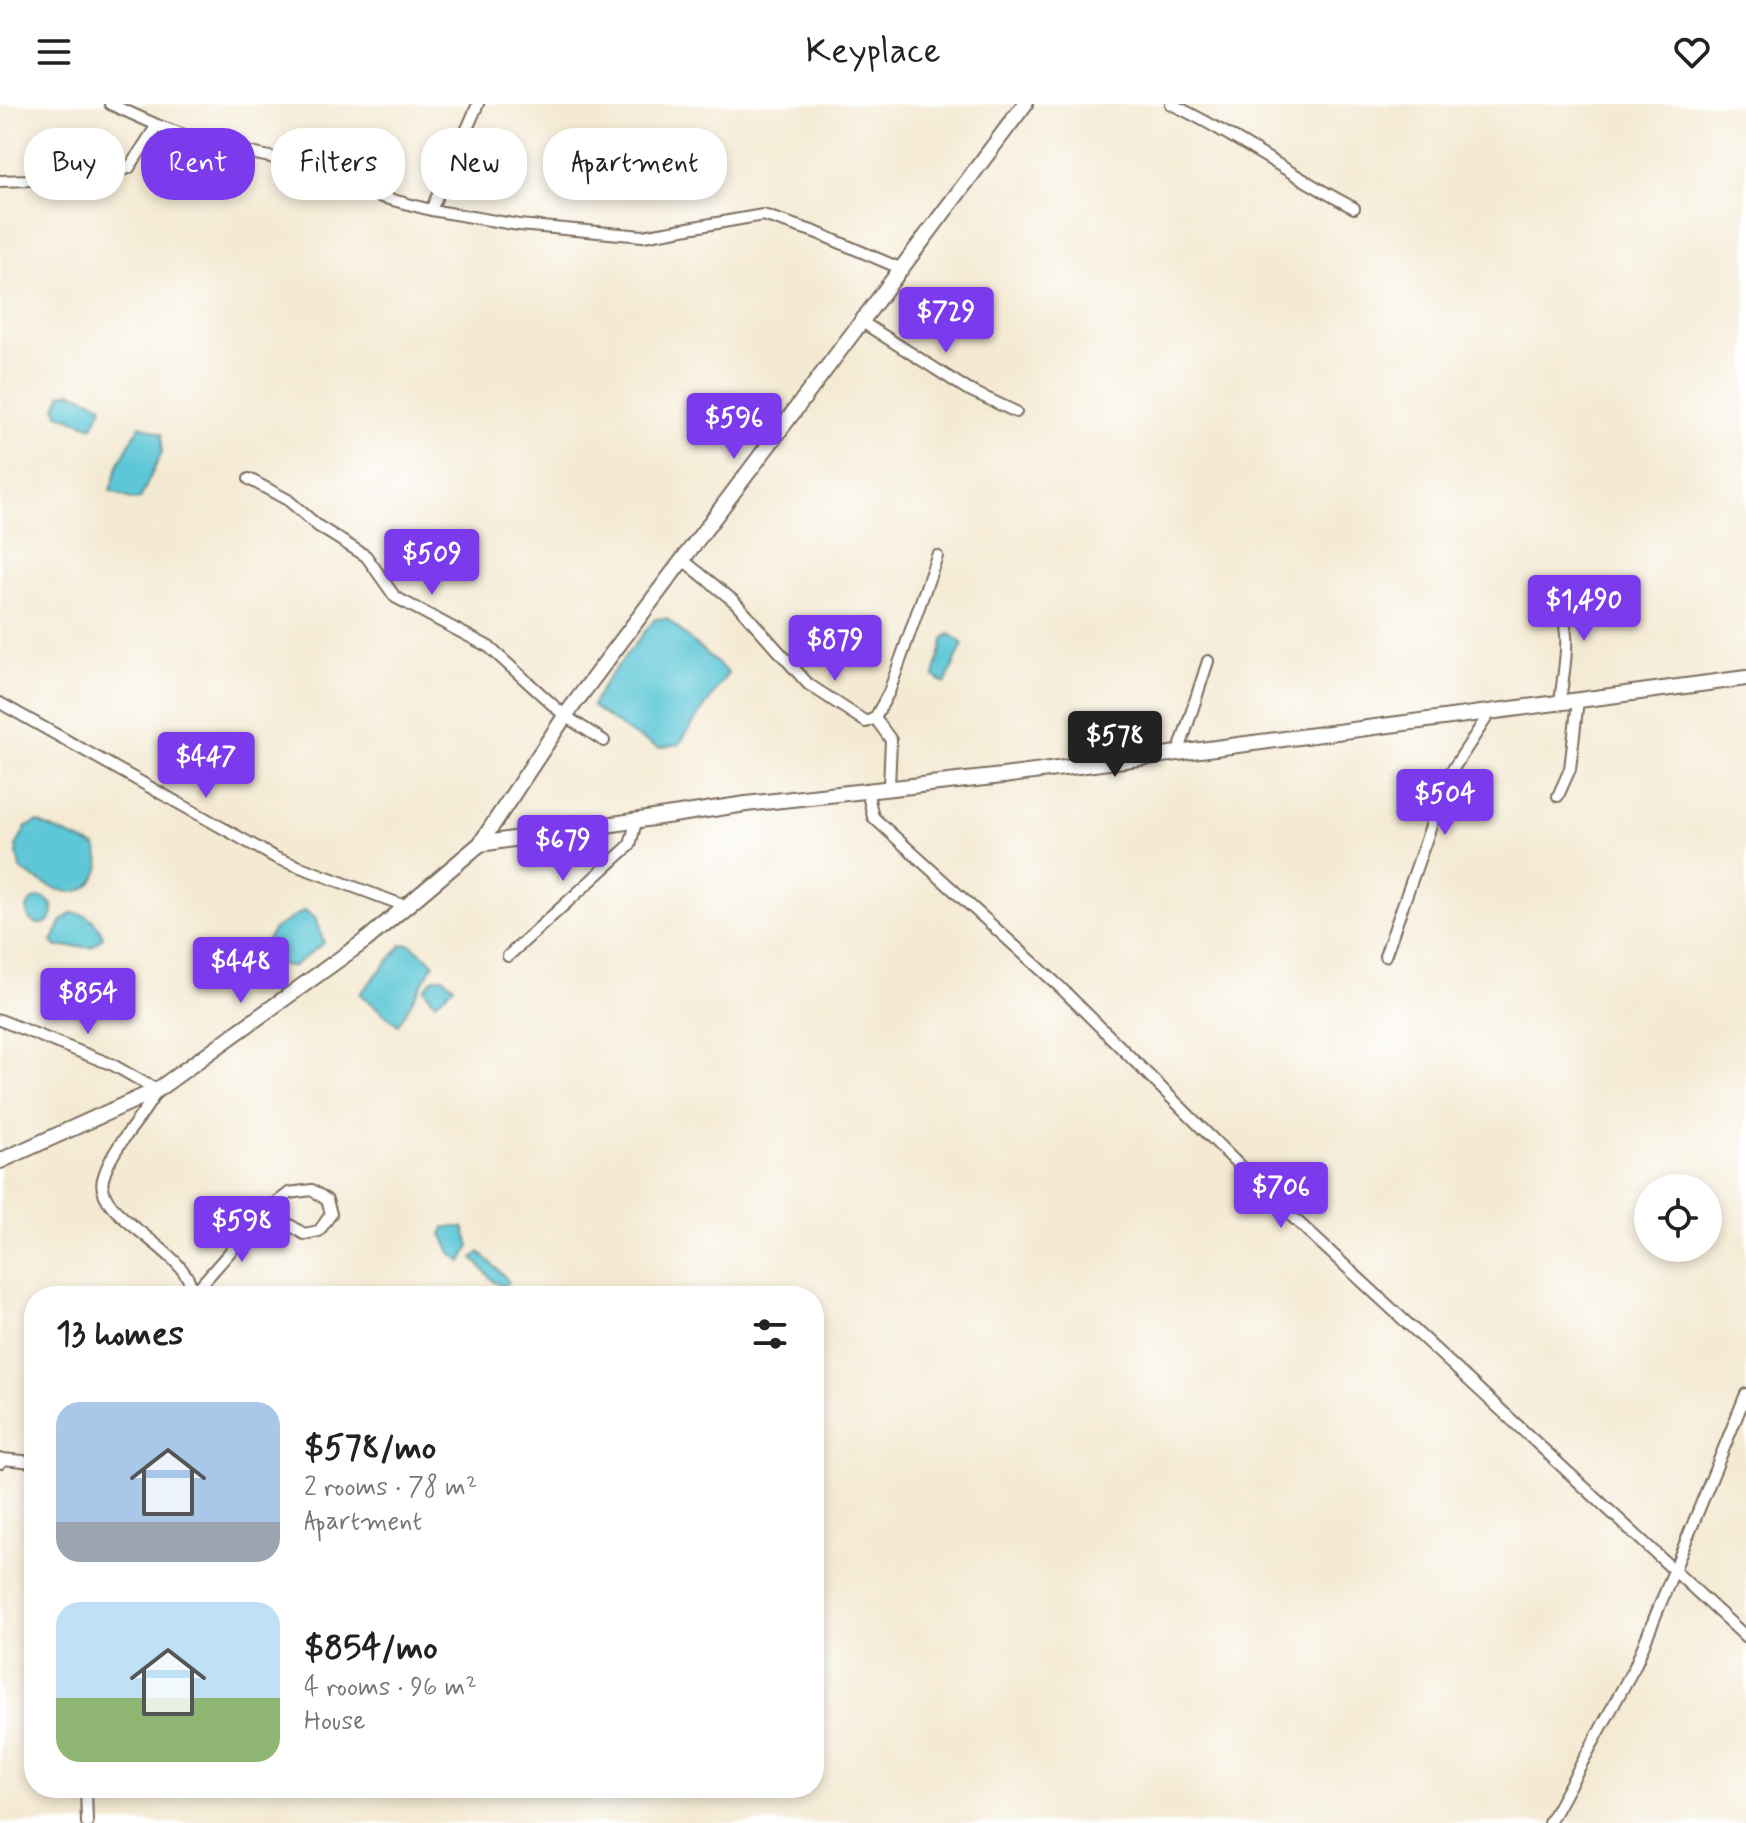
<!DOCTYPE html>
<html lang="en">
<head>
<meta charset="utf-8">
<style>
	:root { --surface:#fff; --page:#f6f6f6; --text:#222; --muted:#767676; --accent:#7c3aed }
	body { margin:0; font-family:Mynerve,sans-serif; background:var(--page); color:var(--text); height:100vh; display:flex; flex-direction:column; font-size:30px; white-space:nowrap }
	* { box-sizing:border-box; margin:0 }
	p { font-size:26px; color:var(--muted) }
	.icon { flex:none; width:44px; height:44px; fill:none; stroke:currentColor; stroke-width:2; stroke-linecap:round; stroke-linejoin:round }
	.map { position:relative; flex:1; overflow:hidden }
	.side { position:absolute; left:24px; top:1182px; width:800px; height:512px; display:flex; flex-direction:column; background:var(--surface); border-radius:32px; box-shadow:0 4px 12px #0003 }
	.side>* { flex:none }
	.hud { position:absolute; left:24px; top:24px; width:800px; height:72px; display:flex; gap:16px }
	.fabs { position:absolute; left:1634px; top:1070px; display:grid; gap:16px }
	.fabs a { display:grid; place-items:center; width:88px; height:88px; border-radius:50%; background:var(--surface); box-shadow:0 4px 12px #0003; font-size:40px }
	.price { position:absolute; translate:-50% -68px; padding:0 18px; border-radius:8px; background:var(--accent); color:#fff; font-size:26px; line-height:52px; filter:drop-shadow(0 2px 4px #0008) }
	.price::after { content:''; position:absolute; left:50%; top:48px; width:24px; height:18px; margin-left:-12px; background:inherit; clip-path:polygon(0 0,100% 0,50% 100%) }
	.price.on { background:#222; color:#fff }
	ul { padding:0; list-style:none }
	li { display:flex; align-items:center; gap:24px; height:200px; padding:0 32px }
	li span { display:grid; place-items:center; flex:none; width:224px; height:160px; border-radius:24px; color:#555 }
	li>.icon { margin-inline-start:auto }
	span .icon { width:96px; height:96px; fill:#fffc; stroke-width:1 }
	li b { font-size:34px }
	h2 { display:flex; justify-content:space-between; align-items:center; height:96px; padding:0 32px; font-size:34px }
	.tag { padding:0 28px; border-radius:32px; background:var(--surface); box-shadow:0 4px 12px #0003; font-size:28px; line-height:72px }
	.tag.on { background:var(--accent); color:#fff }
	header { display:flex; justify-content:space-between; align-items:center; height:104px; padding:0 32px; background:var(--surface); font-size:36px; font-weight:600 }
	.map>svg:first-child { display:block }
	.water { fill:#5dc7d7; stroke:#4c787a; stroke-width:2 }
	.lines { fill:none; stroke-linecap:round; stroke-linejoin:round }
	.minor-casing { stroke:#7c6d5d; stroke-width:14 }
	.secondary-casing { stroke:#7c6d5d; stroke-width:18 }
	.minor { stroke:#fff; stroke-width:10 }
	.secondary { stroke:#fff; stroke-width:14 }
</style>
</head>
<body>
<header><svg class="icon" aria-label="menu" viewBox="0 0 24 24"><path d="M4 6h16M4 12h16M4 18h16"/></svg>Keyplace<svg class="icon" aria-label="heart" viewBox="0 0 24 24"><path d="M12 20l-8-8c-3-5 5-10 8-4 3-6 11-1 8 4z"/></svg></header>
<div class="map">
<svg width="1746" height="1719" viewBox="0 0 1746 1719">
	<rect width="100%" height="100%" fill="#fff"/>
	<filter id="ink" filterUnits="userSpaceOnUse"><feTurbulence type="fractalNoise" baseFrequency=".0125" numOctaves="2"/><feDisplacementMap in="SourceGraphic" scale="16" xChannelSelector="R" yChannelSelector="G"/><feConvolveMatrix kernelMatrix="1 2 1 2 8 2 1 2 1" color-interpolation-filters="sRGB"/></filter>
	<filter id="wash" filterUnits="userSpaceOnUse"><feTurbulence type="fractalNoise" baseFrequency=".006" numOctaves="4" result="noise"/><feDisplacementMap in="SourceGraphic" scale="32" xChannelSelector="R" yChannelSelector="G"/><feGaussianBlur stdDeviation="1.8" result="paint"/><feColorMatrix in="noise" values="0 0 0 0 0 0 0 0 0 0 0 0 0 0 0 0 0 1.4 0 .05"/><feComposite in="paint" operator="in"/></filter>
	<g filter="url(#wash)">
		<rect width="100%" height="100%" fill="#f4ead3"/>
		<path class="water" d="M 72,288 L 103,301 L 93,323 L 58,310 L 56,303 L 62,290 Z
			M 140,321 L 162,330 L 162,348 L 140,395 L 133,396 L 110,387 L 119,359 Z
			M 666,514 L 728,569 L 679,640 L 659,644 L 628,628 L 592,602 L 605,578 L 655,515 Z
			M 950,530 L 963,540 L 945,580 L 934,572 L 944,534 Z
			M 37,718 L 96,743 C 101,757 102,765 93,777 C 74,802 39,777 20,765 L 16,743 L 26,723 Z
			M27 807a13 13 0 1 1 26 0a13 13 0 1 1-26 0Z
			M 305,806 L 315,814 L 324,839 L 292,863 L 280,860 L 267,848 L 266,837 L 274,825 Z
			M 71,809 C 87,808 98,818 103,833 L 92,843 L 57,843 L 52,838 L 61,818 Z
			M 410,840 L 434,859 L 398,921 L 360,890 L 402,841 Z
			M 443,873 L 454,882 L 435,899 L 424,885 L 434,874 Z
			M 445,1123 L 464,1123 L 470,1142 L 462,1158 L 451,1149 L 442,1130 Z
			M 480,1148 L 506,1174 L 508,1178 L 503,1182 L 494,1178 L 473,1154 Z"/>
	</g>
	<g filter="url(#ink)">
		<g class="lines">
			<defs>
				<path id="minor" d="M 110,0 L 157,21
					M 1171,0 C 1235,30 1291,72 1354,104
					M 0,77 L 92,74 L 129,64 L 157,21 L 206,39 L 288,57 L 381,93 L 431,106 L 519,121 L 643,132 L 763,111 L 815,128 L 902,165
					M 431,106 L 478,0
					M 862,218 L 967,285 L 1016,308
					M 249,375 L 288,396 L 318,422 L 366,452 L 395,493 L 489,543 L 565,612 L 604,637
					M 683,456 L 735,498 L 808,580 L 866,618 L 875,614 L 889,588 L 937,452
					M 1553,491 C 1575,523 1564,561 1560,598
					M 0,599 L 276,754 L 408,803
					M 875,614 L 891,636 L 889,683
					M 1179,647 L 1208,557
					M 867,686 L 873,713 L 1060,883 L 1272,1094 L 1746,1533
					M 1558,692 L 1570,665 L 1578,596
					M 508,852 L 630,741 L 636,718
					M 1385,852 L 1449,671 L 1491,607
					M 0,916 L 113,961 L 157,986 C 142,1016 111,1043 103,1075 C 93,1113 191,1146 193,1191
					M 193,1190 L 267,1106 L 289,1089 L 312,1086 L 327,1096 L 331,1110 L 319,1127 L 304,1130 L 267,1106
					M 0,1359 L 2,1355 L 34,1358
					M 86,1684 L 87,1719
					M 1549,1719 L 1635,1562 L 1746,1290"/>
				<path id="secondary" d="M 480,740 L 746,700 L 1003,672 L 1746,574
					M 0,1057 L 157,986 L 366,836 L 480,740 L 565,612 L 1025,0"/>
			</defs>
			<use href="#minor" class="minor-casing"/>
			<use href="#secondary" class="secondary-casing"/>
			<use href="#minor" class="minor"/>
			<use href="#secondary" class="secondary"/>
		</g>
	</g>
</svg>
<div class="fabs">
<a><svg class="icon" aria-label="locate" viewBox="0 0 24 24"><circle cx="12" cy="12" r="6"/><path d="M12 2v4M12 18v4M2 12h4M18 12h4"/></svg></a>
</div>
<b class="price" style="left:946px;top:251px">$729</b>
<b class="price" style="left:734px;top:357px">$596</b>
<b class="price" style="left:432px;top:493px">$509</b>
<b class="price" style="left:1584px;top:539px">$1,490</b>
<b class="price" style="left:835px;top:579px">$879</b>
<b class="price on" style="left:1115px;top:675px">$578</b>
<b class="price" style="left:206px;top:696px">$447</b>
<b class="price" style="left:1445px;top:733px">$504</b>
<b class="price" style="left:563px;top:779px">$679</b>
<b class="price" style="left:241px;top:901px">$448</b>
<b class="price" style="left:88px;top:932px">$854</b>
<b class="price" style="left:1281px;top:1126px">$706</b>
<b class="price" style="left:242px;top:1160px">$598</b>
<div class="hud">
<a class="tag">Buy</a>
<a class="tag on">Rent</a>
<a class="tag">Filters</a>
<a class="tag">New</a>
<a class="tag">Apartment</a>
</div>
<section class="side">
<h2>13 homes<svg class="icon" aria-label="filters" viewBox="0 0 24 24"><path d="M4 7h16M4 17h16"/><circle cx="9" cy="7" r="2"/><circle cx="15" cy="17" r="2"/></svg></h2>
<ul>
<li><span style="background:linear-gradient(#a9c7e8 75%,#9aa5b1 0)"><svg class="icon" aria-label="home" viewBox="0 0 24 24"><path d="M3 11l9-7 9 7M6 9v11h12V9"/></svg></span><div><b>$578/mo</b><p>2 rooms · 78 m²</p><p>Apartment</p></div></li>
<li><span style="background:linear-gradient(#bfe0f5 60%,#8fb573 0)"><svg class="icon" aria-label="home" viewBox="0 0 24 24"><path d="M3 11l9-7 9 7M6 9v11h12V9"/></svg></span><div><b>$854/mo</b><p>4 rooms · 96 m²</p><p>House</p></div></li>
</ul>
</section>
</div>
</body>
</html>
